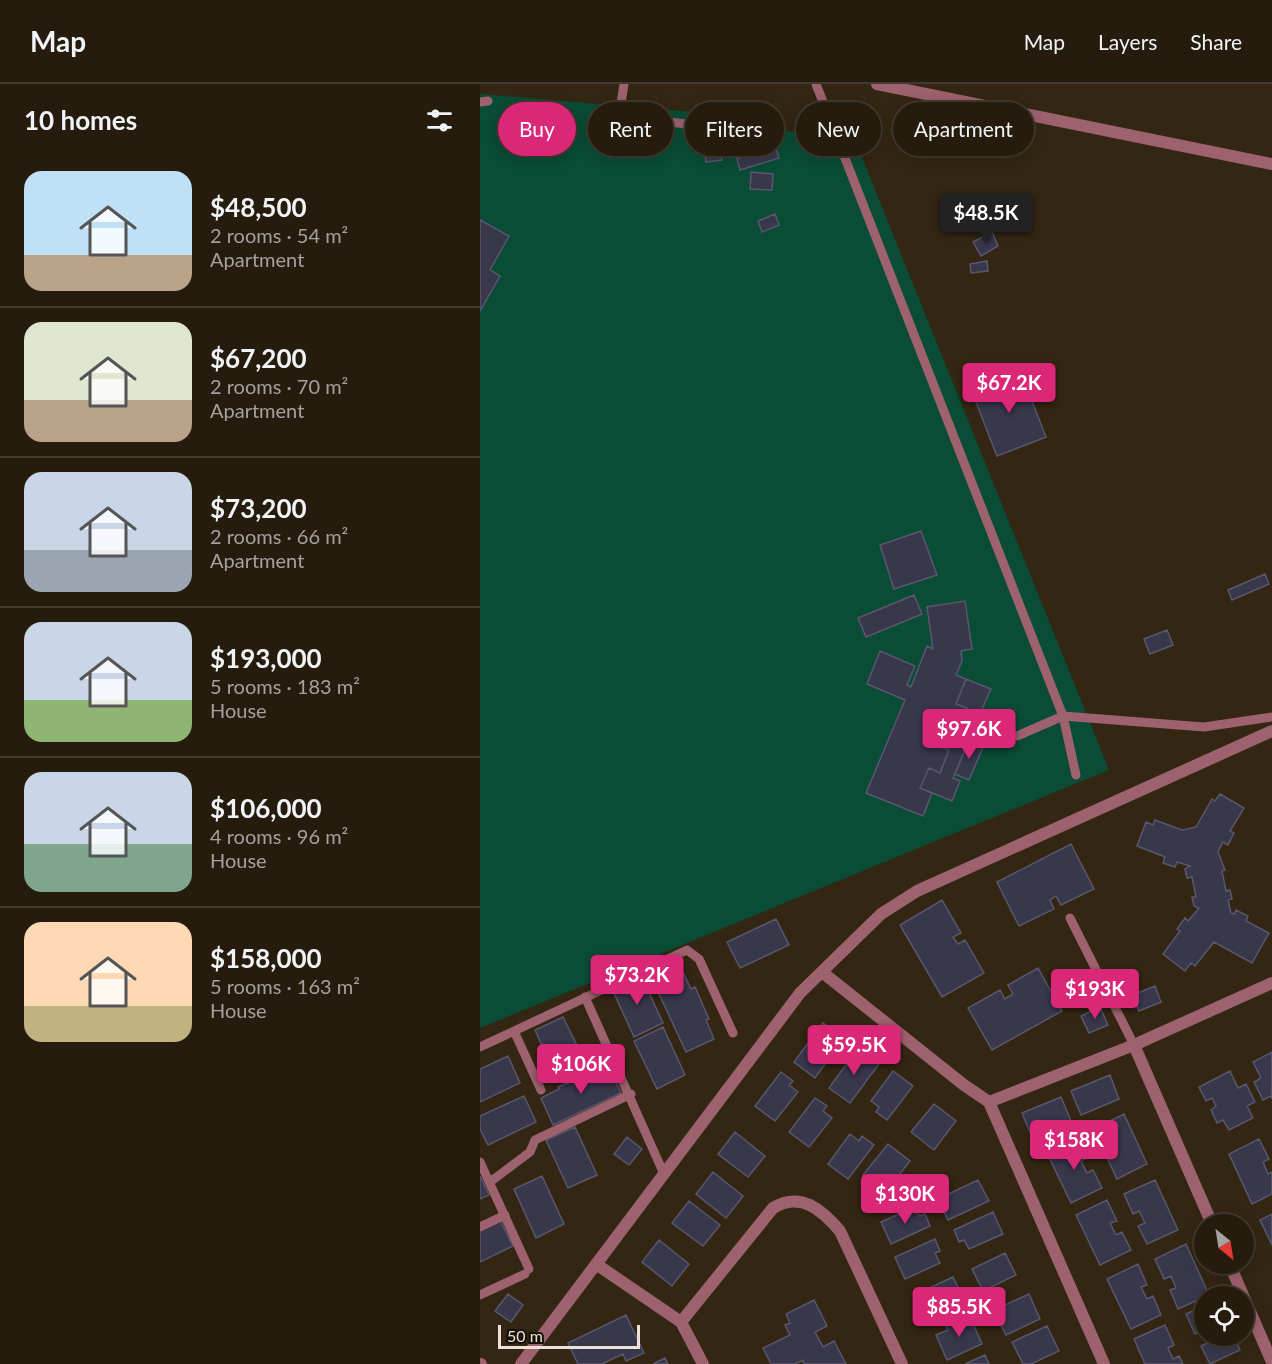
<!DOCTYPE html>
<html lang="en">
<head>
<meta charset="utf-8">
<style>
	:root { --surface:#261c0e; --page:#32291c; --text:#f1f3f6; --muted:#a4a19e; --line:#423a2e; --accent:#db2777 }
	body { margin:0; font-family:Lato,sans-serif; background:var(--page); color:var(--text); height:100vh; display:flex; flex-direction:column; font-size:22px; white-space:nowrap }
	* { box-sizing:border-box; margin:0 }
	p { font-size:20px; color:var(--muted) }
	.icon { flex:none; width:33px; height:33px; fill:none; stroke:currentColor; stroke-width:2; stroke-linecap:round; stroke-linejoin:round }
	.map { position:relative; flex:1; overflow:hidden }
	.panel { display:flex; flex-direction:column; background:var(--surface); width:480px }
	.panel>* { flex:none }
	.banner { position:absolute; left:18px; top:18px; width:570px; height:54px; display:flex; gap:12px }
	.needle { width:39px; rotate:150deg }
	.controls { position:absolute; left:714px; top:1130px; display:grid; gap:12px }
	.controls a { display:grid; place-items:center; width:60px; height:60px; border-radius:50%; background:var(--surface); box-shadow:0 3px 15px #0003,0 0 0 2px var(--line); font-size:30px }
	.scale { position:absolute; left:18px; bottom:15px; width:142px; box-sizing:border-box; padding-left:6px; border:3px solid #ebe3d7; border-top:0; font-size:16px; line-height:21px; white-space:nowrap; color:#ebe3d7; -webkit-text-stroke:4px #161008; paint-order:stroke }
	.price { position:absolute; translate:-50% -51px; padding:0 14px; border-radius:6px; background:var(--accent); color:#fff; font-size:20px; line-height:39px; filter:drop-shadow(0 2px 3px #0008) }
	.price::after { content:''; position:absolute; left:50%; top:36px; width:18px; height:14px; margin-left:-9px; background:inherit; clip-path:polygon(0 0,100% 0,50% 100%) }
	.price.selected { background:#222; color:#fff }
	ul { padding:0; list-style:none }
	li { display:flex; align-items:center; gap:18px; height:150px; padding:0 24px }
	li+li { border-top:2px solid var(--line) }
	li span { display:grid; place-items:center; flex:none; width:168px; height:120px; border-radius:18px; color:#555 }
	li>.icon { margin-inline-start:auto }
	span .icon { width:72px; height:72px; fill:#fffc; stroke-width:1 }
	li b { font-size:26px }
	h2 { display:flex; justify-content:space-between; align-items:center; height:72px; padding:0 24px; font-size:26px }
	.chip { padding:0 21px; border-radius:27px; background:var(--surface); box-shadow:0 3px 15px #0003,0 0 0 2px var(--line); font-size:21px; line-height:54px }
	.chip.selected { background:var(--accent); color:#fff }
	header { display:flex; align-items:center; gap:36px; box-sizing:border-box; height:84px; padding:0 30px; background:var(--surface); border-bottom:2px solid var(--line) }
	header strong { font-size:28px }
	nav { display:flex; gap:33px; margin-inline-start:auto; font-size:21px }
	main { display:flex; flex:1; min-height:0 }
	.map>svg:first-child { display:block }
	.green { fill:#0a4c36 }
	.building { fill:#39374c; stroke:#59576d; stroke-width:1.5 }
	.lines { fill:none; stroke-linecap:round; stroke-linejoin:round }
	.service { stroke:#9e616e; stroke-width:9 }
	.minor { stroke:#9e616e; stroke-width:12 }
	.tertiary { stroke:#9e616e; stroke-width:12 }
</style>
</head>
<body>
<header>
<strong>Map</strong>
<nav><a>Map</a><a>Layers</a><a>Share</a></nav>
</header>
<main>
<section class="panel">
<h2>10 homes<svg class="icon" aria-label="filters" viewBox="0 0 24 24"><path d="M4 7h16M4 17h16"/><circle cx="9" cy="7" r="2"/><circle cx="15" cy="17" r="2"/></svg></h2>
<ul>
<li><span style="background:linear-gradient(#bfe0f5 70%,#b9a48a 0)"><svg class="icon" aria-label="home" viewBox="0 0 24 24"><path d="M3 11l9-7 9 7M6 9v11h12V9"/></svg></span><div><b>$48,500</b><p>2 rooms · 54 m²</p><p>Apartment</p></div></li>
<li><span style="background:linear-gradient(#dfe7d0 65%,#b9a48a 0)"><svg class="icon" aria-label="home" viewBox="0 0 24 24"><path d="M3 11l9-7 9 7M6 9v11h12V9"/></svg></span><div><b>$67,200</b><p>2 rooms · 70 m²</p><p>Apartment</p></div></li>
<li><span style="background:linear-gradient(#c9d6e8 65%,#9aa5b1 0)"><svg class="icon" aria-label="home" viewBox="0 0 24 24"><path d="M3 11l9-7 9 7M6 9v11h12V9"/></svg></span><div><b>$73,200</b><p>2 rooms · 66 m²</p><p>Apartment</p></div></li>
<li><span style="background:linear-gradient(#c9d6e8 65%,#8fb573 0)"><svg class="icon" aria-label="home" viewBox="0 0 24 24"><path d="M3 11l9-7 9 7M6 9v11h12V9"/></svg></span><div><b>$193,000</b><p>5 rooms · 183 m²</p><p>House</p></div></li>
<li><span style="background:linear-gradient(#c9d6e8 60%,#7fa58c 0)"><svg class="icon" aria-label="home" viewBox="0 0 24 24"><path d="M3 11l9-7 9 7M6 9v11h12V9"/></svg></span><div><b>$106,000</b><p>4 rooms · 96 m²</p><p>House</p></div></li>
<li><span style="background:linear-gradient(#ffd9b3 70%,#c2b280 0)"><svg class="icon" aria-label="home" viewBox="0 0 24 24"><path d="M3 11l9-7 9 7M6 9v11h12V9"/></svg></span><div><b>$158,000</b><p>5 rooms · 163 m²</p><p>House</p></div></li>
</ul>
</section>
<div class="map">
<svg width="792" height="1280" viewBox="0 0 792 1280">
	<rect width="100%" height="100%" fill="#332613"/>
	<path class="green" d="M 0,10 L 248,31 L 379,66 L 629,686 L 0,944 Z"/>
	<path class="building" d="M 286,44 L 290,56 L 259,66 L 256,54 Z
		M 240,57 L 242,76 L 226,78 L 224,59 Z
		M 295,62 L 299,74 L 260,86 L 257,75 Z
		M 271,88 L 293,90 L 292,106 L 270,105 Z
		M 295,130 L 299,141 L 282,148 L 278,137 Z
		M 0,136 L 29,152 L 10,186 L 20,192 L 0,227 Z
		M 512,148 L 518,162 L 501,172 L 493,158 Z
		M 507,177 L 508,187 L 491,189 L 490,180 Z
		M 541,289 L 566,353 L 517,372 L 492,308 Z
		M 441,447 L 457,491 L 414,505 L 400,461 Z
		M 785,490 L 789,500 L 752,516 L 748,506 Z
		M 434,511 L 442,530 L 386,553 L 378,534 Z
		M 485,517 L 492,565 L 481,567 L 482,577 L 476,591 L 486,595 L 476,620 L 487,624 L 478,647 L 466,642 L 465,645 L 458,662 L 469,666 L 460,689 L 449,684 L 440,704 L 452,709 L 443,732 L 386,709 L 425,616 L 387,600 L 400,567 L 435,582 L 427,601 L 431,603 L 447,562 L 453,565 L 447,523 Z
		M 687,546 L 693,561 L 670,570 L 664,555 Z
		M 486,595 L 511,605 L 495,641 L 483,635 L 487,624 L 476,620 Z
		M 465,645 L 489,656 L 473,694 L 480,697 L 472,717 L 440,704 L 449,684 L 460,689 L 469,666 L 458,662 Z
		M 489,656 L 504,661 L 489,696 L 475,690 Z
		M 740,710 L 764,724 L 750,747 L 754,749 L 748,761 L 743,758 L 738,768 L 745,786 L 742,787 L 746,807 L 750,806 L 752,815 L 748,816 L 751,829 L 754,830 L 756,826 L 768,832 L 766,837 L 789,849 L 772,879 L 734,858 L 715,882 L 711,879 L 705,887 L 683,870 L 700,847 L 697,845 L 705,834 L 708,837 L 719,824 L 714,822 L 712,813 L 716,813 L 712,793 L 707,794 L 705,785 L 710,782 L 697,778 L 695,783 L 683,779 L 685,773 L 657,762 L 666,738 L 673,741 L 675,736 L 702,746 L 716,743 L 732,715 L 735,717 Z
		M 591,760 L 614,805 L 581,821 L 576,812 L 570,816 L 574,825 L 539,842 L 517,798 Z
		M 462,816 L 481,849 L 473,853 L 478,860 L 485,856 L 504,889 L 462,913 L 420,841 Z
		M 296,835 L 309,861 L 260,884 L 247,858 Z
		M 201,884 L 211,905 L 215,903 L 229,935 L 226,936 L 234,955 L 206,968 L 173,897 Z
		M 558,884 L 582,927 L 512,966 L 488,924 L 520,906 L 525,915 L 533,910 L 528,901 Z
		M 161,891 L 183,939 L 154,953 L 132,905 Z
		M 675,902 L 681,918 L 659,927 L 653,911 Z
		M 620,923 L 628,941 L 609,949 L 601,932 Z
		M 83,933 L 106,980 L 77,994 L 55,946 Z
		M 343,939 L 364,954 L 335,994 L 314,978 Z
		M 183,943 L 205,991 L 177,1005 L 154,957 Z
		M 378,964 L 399,980 L 370,1019 L 349,1004 Z
		M 792,968 L 792,1015 L 791,1012 L 783,1016 L 774,998 L 781,994 L 773,978 Z
		M 28,972 L 40,999 L 0,1018 L 0,985 Z
		M 128,982 L 141,1009 L 73,1041 L 61,1014 L 79,1005 L 78,1003 Z
		M 413,987 L 433,1002 L 407,1036 L 396,1028 L 399,1023 L 391,1017 Z
		M 750,987 L 758,1004 L 766,1000 L 775,1018 L 767,1022 L 773,1034 L 749,1046 L 743,1036 L 737,1039 L 731,1026 L 736,1022 L 732,1014 L 726,1017 L 719,1003 Z
		M 301,988 L 313,997 L 309,1001 L 318,1008 L 295,1037 L 275,1022 Z
		M 630,991 L 639,1015 L 601,1031 L 591,1007 Z
		M 44,1012 L 56,1038 L 8,1061 L 0,1045 L 0,1032 Z
		M 581,1013 L 591,1037 L 552,1053 L 542,1029 Z
		M 335,1014 L 347,1022 L 343,1027 L 352,1034 L 329,1063 L 309,1048 Z
		M 454,1020 L 476,1037 L 454,1066 L 431,1048 Z
		M 644,1030 L 667,1080 L 637,1095 L 628,1076 L 634,1074 L 629,1062 L 623,1065 L 613,1045 Z
		M 95,1043 L 117,1091 L 88,1104 L 66,1056 Z
		M 255,1048 L 285,1072 L 268,1093 L 238,1070 Z
		M 370,1050 L 379,1057 L 382,1052 L 394,1061 L 368,1095 L 348,1080 Z
		M 147,1053 L 162,1065 L 149,1081 L 134,1070 Z
		M 598,1054 L 607,1074 L 601,1077 L 607,1089 L 613,1086 L 622,1104 L 591,1119 L 567,1069 Z
		M 779,1055 L 789,1075 L 783,1078 L 788,1090 L 792,1088 L 792,1110 L 772,1120 L 749,1070 Z
		M 408,1060 L 430,1077 L 406,1108 L 383,1091 Z
		M 233,1088 L 263,1112 L 246,1134 L 216,1110 Z
		M 0,1092 L 9,1111 L 0,1115 Z
		M 62,1092 L 84,1140 L 56,1154 L 34,1105 Z
		M 498,1096 L 509,1117 L 468,1136 L 461,1122 L 466,1120 L 462,1113 Z
		M 675,1096 L 698,1146 L 667,1160 L 658,1142 L 665,1139 L 659,1127 L 653,1130 L 644,1110 Z
		M 627,1116 L 637,1137 L 630,1139 L 636,1151 L 642,1148 L 651,1166 L 620,1181 L 596,1131 Z
		M 209,1117 L 240,1141 L 223,1162 L 192,1139 Z
		M 435,1123 L 439,1132 L 445,1130 L 450,1142 L 411,1160 L 401,1138 Z
		M 513,1128 L 523,1150 L 489,1165 L 484,1156 L 479,1158 L 474,1146 Z
		M 792,1130 L 792,1161 L 780,1136 Z
		M 20,1136 L 33,1162 L 0,1178 L 0,1145 Z
		M 455,1155 L 460,1167 L 455,1169 L 460,1179 L 425,1195 L 415,1173 Z
		M 179,1156 L 209,1180 L 192,1202 L 162,1178 Z
		M 706,1160 L 729,1211 L 698,1225 L 690,1206 L 696,1204 L 691,1192 L 684,1195 L 675,1175 Z
		M 525,1169 L 536,1191 L 503,1207 L 492,1185 Z
		M 658,1180 L 667,1201 L 661,1203 L 667,1215 L 673,1212 L 681,1231 L 651,1245 L 627,1195 Z
		M 473,1193 L 479,1205 L 473,1207 L 478,1217 L 444,1232 L 434,1211 Z
		M 28,1210 L 43,1221 L 31,1238 L 15,1227 Z
		M 549,1210 L 560,1235 L 526,1251 L 514,1226 Z
		M 334,1216 L 347,1242 L 335,1248 L 343,1263 L 354,1257 L 366,1280 L 324,1280 L 323,1276 L 315,1280 L 291,1280 L 283,1264 L 310,1251 L 305,1241 L 310,1239 L 306,1230 Z
		M 724,1222 L 724,1251 L 753,1251 L 760,1266 L 730,1280 L 721,1262 L 727,1259 L 721,1247 L 715,1250 L 706,1230 Z
		M 146,1231 L 164,1269 L 146,1277 L 143,1270 L 122,1280 L 98,1280 L 88,1259 Z
		M 482,1234 L 484,1238 L 491,1235 L 502,1260 L 467,1276 L 456,1251 L 468,1246 L 466,1242 Z
		M 685,1241 L 694,1261 L 688,1264 L 693,1275 L 699,1272 L 703,1280 L 665,1280 L 654,1255 Z
		M 567,1242 L 579,1267 L 551,1280 L 543,1280 L 532,1258 Z
		M 505,1271 L 509,1280 L 485,1280 Z
		M 185,1274 L 188,1280 L 173,1280 Z"/>
	<g class="lines">
		<path class="service" d="M 336,0 L 583,632 L 596,691
			M 0,18 L 8,17
			M 139,32 L 240,44
			M 131,44 L 139,32 L 144,0
			M 537,652 L 583,632 L 724,643 L 792,633
			M 590,834 L 654,961
			M 105,913 L 184,1090
			M 34,947 L 61,1006
			M 0,963 L 207,866 L 219,875 L 253,949
			M 0,1078 L 49,1185
			M 10,1098 L 50,1068 L 55,1056 L 151,1010
			M 0,1143 L 25,1131
			M 0,1211 L 45,1190"/>
		<path class="minor" d="M 342,888 L 484,1001 L 509,1018 L 624,1280
			M 654,961 L 732,1140
			M 509,1018 L 654,961 L 792,899
			M 749,1179 L 792,1278
			M 116,1180 L 201,1238 L 223,1280
			M 201,1238 L 293,1124 C 321,1107 342,1126 360,1147 L 422,1280
			M 0,1280 L 1,1280
			M 41,1280 L 320,909 L 401,830 L 437,807 L 792,647"/>
		<path class="tertiary" d="M 397,0 L 792,80"/>
	</g>
</svg>
<div class="controls">
<a><svg class="needle" viewBox="-14 -14 28 28"><path d="M0-13l5 13h-10z" fill="#e53935"/><path d="M0 13l5-13h-10z" fill="#a4a19e"/></svg></a>
<a><svg class="icon" aria-label="locate" viewBox="0 0 24 24"><circle cx="12" cy="12" r="6"/><path d="M12 2v4M12 18v4M2 12h4M18 12h4"/></svg></a>
</div>
<div class="scale">50 m</div>
<b class="price selected" style="left:506px;top:160px">$48.5K</b>
<b class="price" style="left:529px;top:330px">$67.2K</b>
<b class="price" style="left:489px;top:676px">$97.6K</b>
<b class="price" style="left:157px;top:922px">$73.2K</b>
<b class="price" style="left:615px;top:936px">$193K</b>
<b class="price" style="left:374px;top:992px">$59.5K</b>
<b class="price" style="left:101px;top:1011px">$106K</b>
<b class="price" style="left:594px;top:1087px">$158K</b>
<b class="price" style="left:425px;top:1141px">$130K</b>
<b class="price" style="left:479px;top:1254px">$85.5K</b>
<div class="banner">
<a class="chip selected">Buy</a>
<a class="chip">Rent</a>
<a class="chip">Filters</a>
<a class="chip">New</a>
<a class="chip">Apartment</a>
</div>
</div>
</main>
</body>
</html>
